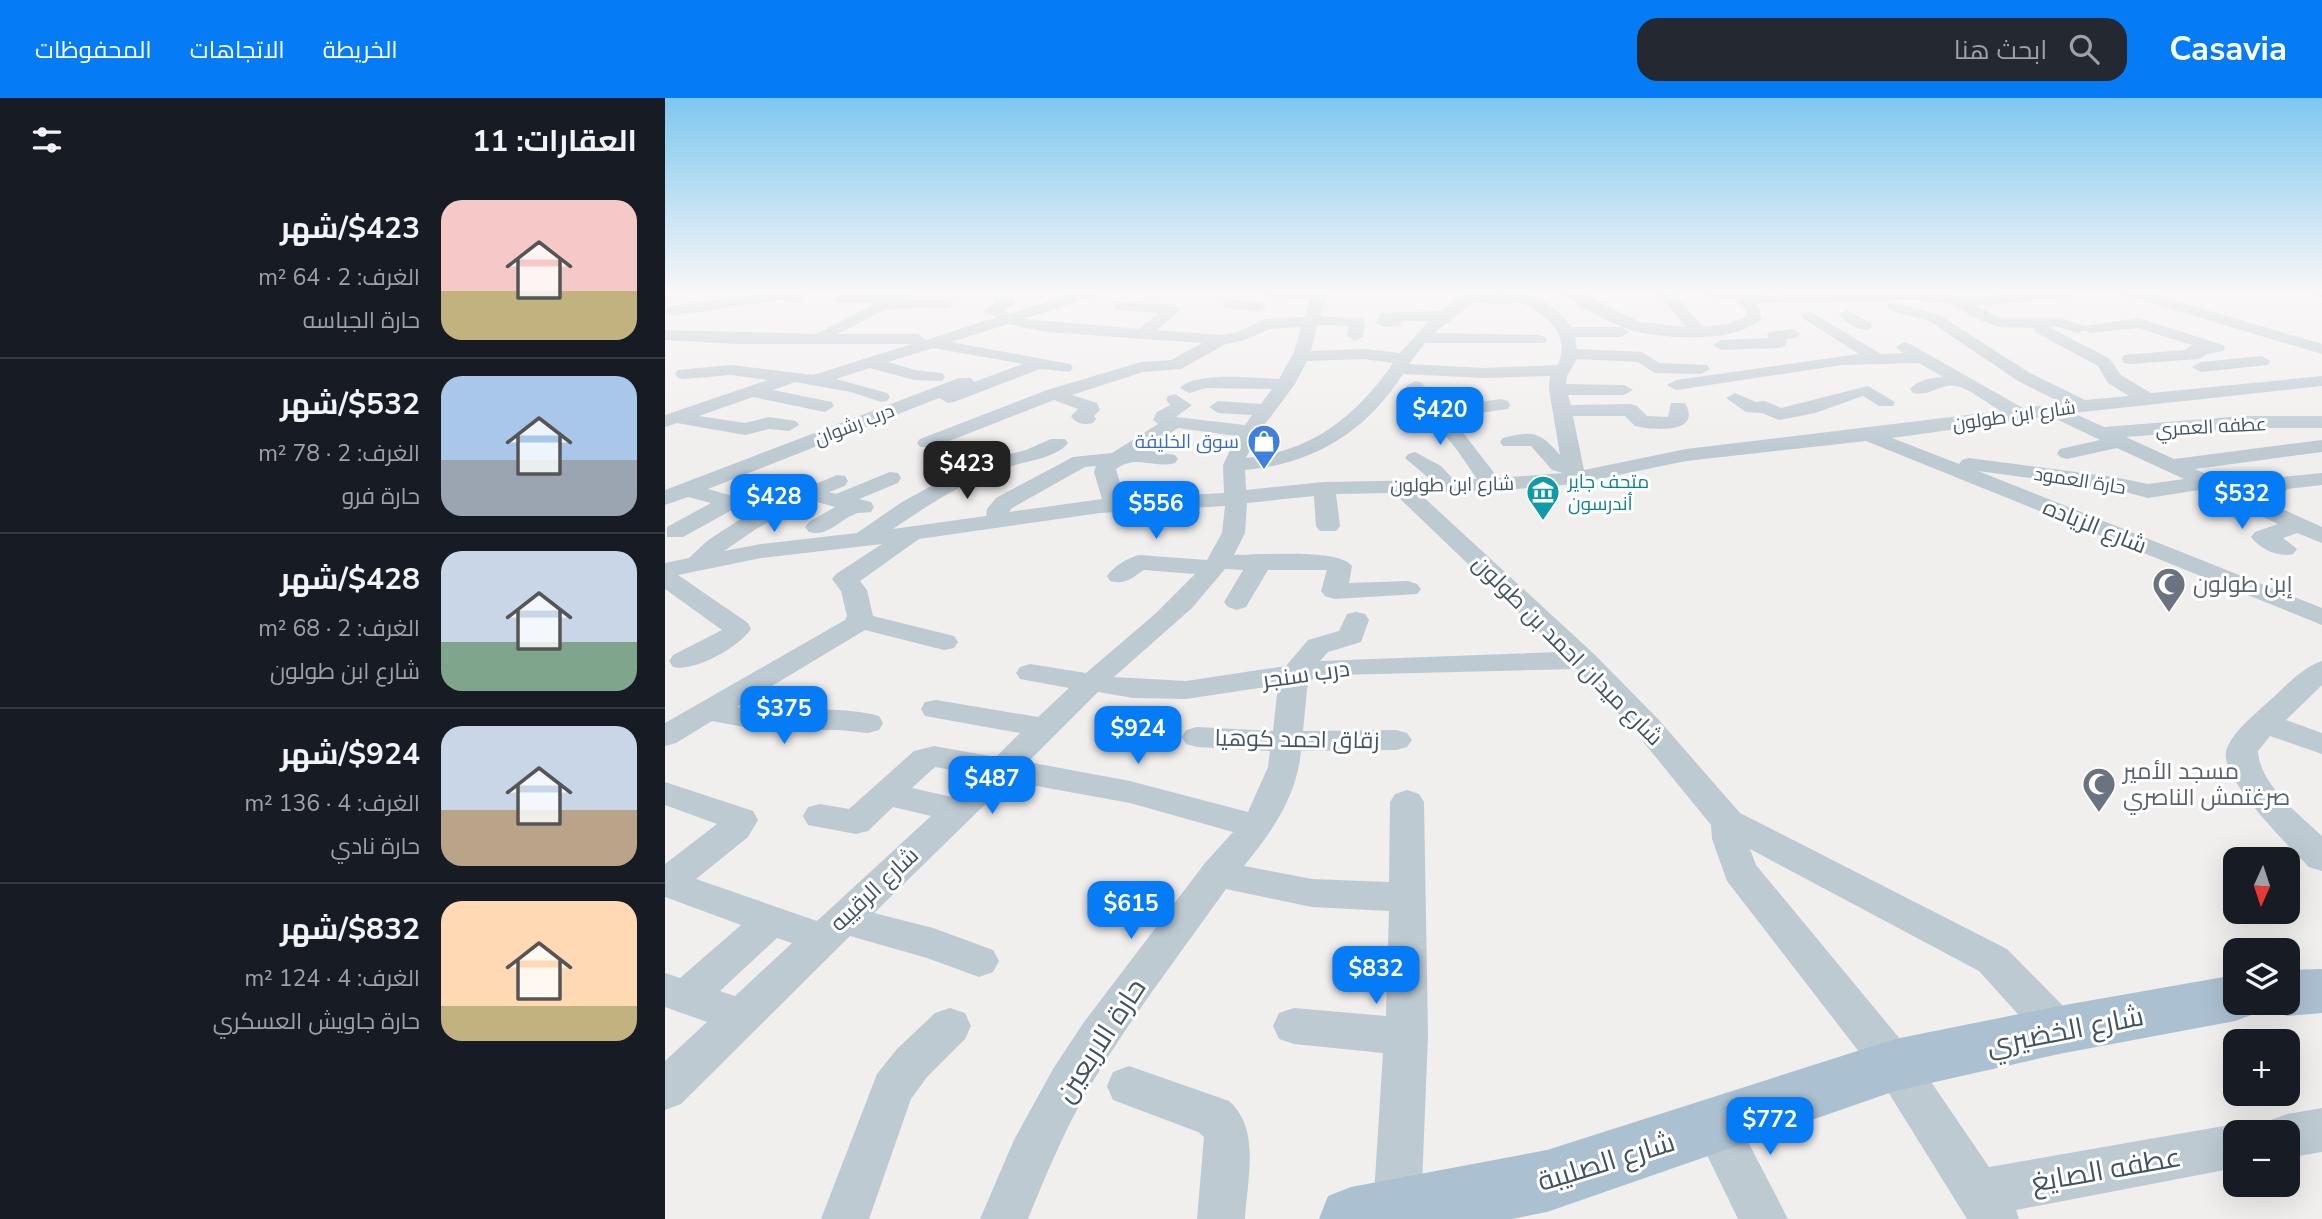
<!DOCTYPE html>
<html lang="ar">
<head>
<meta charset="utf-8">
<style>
	:root { --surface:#171b24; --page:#242831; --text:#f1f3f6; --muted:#9ea1a6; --line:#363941; --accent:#057cf5 }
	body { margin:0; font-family:"Nunito Sans",Cairo,sans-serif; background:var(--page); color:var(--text); direction:rtl; height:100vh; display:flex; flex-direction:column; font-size:26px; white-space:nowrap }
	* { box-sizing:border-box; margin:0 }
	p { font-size:23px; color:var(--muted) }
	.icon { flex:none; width:38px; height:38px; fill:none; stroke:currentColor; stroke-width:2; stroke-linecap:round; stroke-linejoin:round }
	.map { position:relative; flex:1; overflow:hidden; direction:ltr }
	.panel { display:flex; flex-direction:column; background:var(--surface); width:665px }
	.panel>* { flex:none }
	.needle { width:46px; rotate:183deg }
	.buttons { position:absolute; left:1558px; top:749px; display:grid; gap:14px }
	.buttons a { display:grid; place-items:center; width:77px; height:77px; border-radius:14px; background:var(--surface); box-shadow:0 7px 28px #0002; font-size:35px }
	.price { position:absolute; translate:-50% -60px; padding:0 16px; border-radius:14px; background:var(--accent); color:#fff; font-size:23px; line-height:46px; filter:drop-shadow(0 2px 4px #0008) }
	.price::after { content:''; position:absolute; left:50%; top:42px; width:21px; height:16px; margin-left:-10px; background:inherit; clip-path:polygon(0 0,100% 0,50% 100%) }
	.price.selected { background:#222; color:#fff }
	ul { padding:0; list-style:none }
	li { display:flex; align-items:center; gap:21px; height:175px; padding:0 28px }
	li+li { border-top:2px solid var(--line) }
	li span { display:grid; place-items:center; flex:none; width:196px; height:140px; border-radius:21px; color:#555 }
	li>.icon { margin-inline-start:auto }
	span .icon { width:84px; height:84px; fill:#fffc; stroke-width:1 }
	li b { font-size:30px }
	h2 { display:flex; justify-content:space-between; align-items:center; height:84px; padding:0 28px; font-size:30px }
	header { display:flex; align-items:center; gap:42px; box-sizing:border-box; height:98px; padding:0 35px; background:var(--accent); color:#fff }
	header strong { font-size:33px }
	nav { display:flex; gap:38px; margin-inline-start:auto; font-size:24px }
	.search { width:490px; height:63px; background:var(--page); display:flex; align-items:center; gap:18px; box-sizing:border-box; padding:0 24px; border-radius:21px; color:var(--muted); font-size:26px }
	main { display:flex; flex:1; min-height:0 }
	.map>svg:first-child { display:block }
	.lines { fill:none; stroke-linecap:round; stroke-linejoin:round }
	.minor { fill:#bdcad2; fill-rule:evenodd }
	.major { fill:#abc0d1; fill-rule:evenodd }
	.labels { text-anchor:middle; stroke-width:6; stroke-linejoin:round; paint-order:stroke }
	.far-street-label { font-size:19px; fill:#44545e; stroke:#fff }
	.far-shop-label { font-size:19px; fill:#366cbe; stroke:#fff; text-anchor:end }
	.far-culture-label { font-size:19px; fill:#0d838f; stroke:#fff; text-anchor:start }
	.street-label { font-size:23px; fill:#44545e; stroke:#fff }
	.worship-label { font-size:23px; fill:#5b616d; stroke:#fff; text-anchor:start }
	.near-street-label { font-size:28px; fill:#44545e; stroke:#fff }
</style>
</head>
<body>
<header>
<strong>Casavia</strong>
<div class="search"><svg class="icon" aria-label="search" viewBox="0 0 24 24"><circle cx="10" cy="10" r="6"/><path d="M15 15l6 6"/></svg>ابحث هنا</div>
<nav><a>الخريطة</a><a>الاتجاهات</a><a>المحفوظات</a></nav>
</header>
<main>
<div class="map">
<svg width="1657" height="1121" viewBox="0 0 1657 1121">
	<rect width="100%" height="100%" fill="#f1eeee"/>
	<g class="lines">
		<path class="minor" d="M 105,195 L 135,196 L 142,200 L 135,204 L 115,202 L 7,218 L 0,214 L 2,210 L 7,208 Z
			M 250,195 L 240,202 L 283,202 L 290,206 L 283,210 L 222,211 L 172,236 L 253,236 L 261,242 L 332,219 L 317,213 L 330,205 L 328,202 L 330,199 L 349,201 L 351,204 L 339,212 L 343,216 L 410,195 L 432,195 L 430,198 L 359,221 L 474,231 L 494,215 L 456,212 L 451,211 L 449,208 L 451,205 L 508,206 L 516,211 L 492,232 L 556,237 L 570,235 L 601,221 L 639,219 L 645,202 L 608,199 L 601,195 L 663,195 L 655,218 L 697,221 L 700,224 L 698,238 L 690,243 L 682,238 L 684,228 L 652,227 L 646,253 L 699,251 L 735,255 L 764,223 L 736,223 L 735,228 L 719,229 L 711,224 L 716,215 L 776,213 L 802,195 L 840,198 L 844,195 C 869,195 892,207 906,229 L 956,229 L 964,234 L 956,239 L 910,239 L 912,251 L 977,254 L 994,265 L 1042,267 L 1045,271 L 1036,276 L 990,275 L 973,264 L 912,261 L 902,278 L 901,286 L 959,287 L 968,292 L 959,297 L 903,297 L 906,307 L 965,306 L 972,308 L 982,318 L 1003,319 L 1006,305 L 1020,305 C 1038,337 987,332 970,328 L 960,318 L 908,318 L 919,372 L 1021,351 L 1336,313 C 1325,307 1302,289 1291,288 C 1276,285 1265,299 1248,295 L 1245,291 C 1253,282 1265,280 1278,279 L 1254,265 L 1177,267 L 1011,292 L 1002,287 L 1011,282 L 1194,256 L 1139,221 L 1136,218 L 1144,213 L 1216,256 L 1238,255 L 1231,249 L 1239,244 L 1245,246 L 1358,310 L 1397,305 L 1353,283 L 1264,223 L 1224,212 L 1222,209 L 1224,206 L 1229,205 L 1274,217 L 1365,275 L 1420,302 L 1464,298 L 1443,285 L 1433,268 L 1370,234 L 1369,230 L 1333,229 L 1305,218 L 1290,206 L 1251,202 L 1091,205 L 1097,220 C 1073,246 996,241 965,232 C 947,226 912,209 899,195 L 917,195 L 974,224 L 1021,229 L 993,195 L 1008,195 L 1038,229 L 1063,226 L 1082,218 L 1080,210 L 1070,202 L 1044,198 L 1042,195 L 1103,198 L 1265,195 L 1309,200 L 1357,195 L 1410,195 L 1403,199 L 1311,208 L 1335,220 L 1395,220 L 1420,228 L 1473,220 L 1558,247 L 1560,250 L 1558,253 L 1542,256 L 1534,261 L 1465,266 L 1459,265 L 1457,261 L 1459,257 L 1520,252 L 1527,247 L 1472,230 L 1426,235 L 1420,232 L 1413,235 L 1394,229 L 1384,229 L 1445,261 L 1456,277 L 1486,295 L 1657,278 L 1657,288 L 1408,315 L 1439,329 L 1577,318 L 1657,318 L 1657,330 L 1577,330 L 1461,339 L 1509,361 L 1657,342 L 1657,354 L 1530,371 L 1573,390 L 1596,386 L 1599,381 L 1607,380 L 1657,375 L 1657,387 L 1622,391 L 1620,395 L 1593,400 L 1657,429 L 1657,445 L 1632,435 L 1618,440 L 1632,451 L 1628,456 C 1614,460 1595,451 1586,439 L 1590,434 L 1613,426 L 1540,391 L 1483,400 L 1449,391 L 1313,373 L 1657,510 L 1657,527 L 1201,343 L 1021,363 L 910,386 L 827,393 L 754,395 L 929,556 L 993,621 L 1075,715 L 1342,851 L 1409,919 L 1415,932 L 1409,945 L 1394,950 L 1379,945 L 1314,873 L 1085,751 L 1091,767 L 1245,953 L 1324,1069 L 1570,1026 L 1587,1034 L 1570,1034 L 1570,1070 L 1351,1112 L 1354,1121 L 1302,1121 L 1215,981 L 1062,783 L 1047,741 L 1046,727 L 971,635 L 912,571 L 672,577 L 643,582 L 638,633 L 731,632 L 742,635 L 747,642 L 742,649 L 731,652 L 636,653 C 632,698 607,734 579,768 L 647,781 L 724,784 L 725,704 L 730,696 L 742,692 L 754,696 L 759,704 L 763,937 L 756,1113 L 753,1121 L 711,1121 L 708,1113 L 718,955 L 629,946 L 614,941 L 608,928 L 614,915 L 629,910 L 721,918 L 724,813 L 647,809 L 561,791 C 513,859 460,926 419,999 C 397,1038 380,1079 363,1121 L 315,1121 L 349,1042 L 388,971 L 419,924 L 540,765 L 568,734 L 465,705 L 344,683 L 209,815 L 268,830 L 328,852 L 334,863 L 328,874 L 314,879 L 262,860 L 185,838 L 16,1006 L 0,1012 L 0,963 L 42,924 L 0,909 L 0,875 L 15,880 L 76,827 L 0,799 L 0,766 L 52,726 L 0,707 L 0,684 L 88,713 L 93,722 L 83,739 L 31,781 L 152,823 L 266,718 L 228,709 L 203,733 L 191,736 L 143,727 L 138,718 L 143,709 L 155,706 L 184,711 L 249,653 L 269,648 L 331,659 L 355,635 L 260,618 L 256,611 L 260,604 L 271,602 L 373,619 L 404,590 L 355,581 L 351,575 L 355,569 L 365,566 L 421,575 L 490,516 L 530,476 L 479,472 C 467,480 460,487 445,483 L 442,478 C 449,468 462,460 474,457 L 542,462 L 557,435 L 560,408 L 435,415 L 254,441 L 195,483 L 202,492 L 208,518 L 289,538 L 293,544 L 289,550 L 279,552 L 200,532 L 72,609 C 119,616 168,606 214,618 L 218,625 L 214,632 L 203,635 L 174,632 L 95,632 L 47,623 L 11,645 L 0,648 L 0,625 L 180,522 L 182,518 L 176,493 L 167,481 L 171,476 L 217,446 L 96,460 L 13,477 L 83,525 L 86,531 C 74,549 30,574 8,569 L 4,563 L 8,557 L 57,532 L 0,491 L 0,465 L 24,460 L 42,443 L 83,416 L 67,412 L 18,439 L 2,439 L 2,429 L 46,405 L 23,399 L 0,407 L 0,392 L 294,280 L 306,280 L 309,284 L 358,266 L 268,250 L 223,264 L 250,272 L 277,275 L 280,279 L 277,283 L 249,282 L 205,270 L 171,281 L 222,295 L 225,299 L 222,303 L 216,304 L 186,294 L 130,284 L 108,292 L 167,304 L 169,308 L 160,314 L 88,299 L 34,318 L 80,325 L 104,319 L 131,323 L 134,327 L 124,333 L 104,331 L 80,337 L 12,325 L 0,329 L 0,317 L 103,282 L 66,277 L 19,281 L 13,280 L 10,276 L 13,272 L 66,267 L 148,277 L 247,246 L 72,246 L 0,242 L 0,232 L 151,236 L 212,205 L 174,205 L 167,201 L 169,198 ZM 852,203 C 878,214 907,234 893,267 L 819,270 L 744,266 L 760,245 L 880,245 L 882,242 L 880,239 L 874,237 L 769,235 L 809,204 L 843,207 ZM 343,226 L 382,234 L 537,245 L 506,262 L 476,264 L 382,292 L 255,341 L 252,345 L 255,349 L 269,349 L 389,302 L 413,311 L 406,318 C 411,326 419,327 428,325 L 431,321 L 429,318 L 435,312 L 432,305 L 407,297 L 478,274 L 516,271 L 561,246 L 580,242 L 604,231 L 636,229 L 629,254 L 614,281 C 591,280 530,273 515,290 L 524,295 L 541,290 L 607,291 L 596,306 L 553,303 L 544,309 L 553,315 L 587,317 L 580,327 L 511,319 L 527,307 L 510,296 L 503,298 L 501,302 L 505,307 L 492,314 L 488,322 L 493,326 L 447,355 L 408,359 L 331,400 L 322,411 L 321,418 L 228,431 C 266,405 309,377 354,366 C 369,362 393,358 403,345 L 400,341 L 386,341 L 361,352 L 329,360 L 281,380 L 237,404 L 192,435 L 96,446 L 59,453 L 91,431 L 145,402 L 170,409 L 144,424 L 140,429 L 144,434 C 163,439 173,423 190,416 C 194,414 200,415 206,414 L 209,409 L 206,404 L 194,401 L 233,385 L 236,380 L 233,375 L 225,374 L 171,396 L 164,394 L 180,388 L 183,383 L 180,378 L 172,377 L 100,407 L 43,391 L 274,300 L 283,305 L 289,304 L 375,271 L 405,274 L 408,270 L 405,266 L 286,244 ZM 699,261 L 728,265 C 692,318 646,354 581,360 L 592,337 L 630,286 L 642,263 ZM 738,276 L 819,280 L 885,278 L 884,291 L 895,357 C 875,334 869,332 838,340 L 835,344 L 838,348 L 866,348 L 887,372 L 898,375 L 833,380 L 786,319 L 843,311 L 845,307 L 843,303 L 836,301 L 777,309 L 756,284 L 750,283 L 741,288 L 792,352 L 812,381 L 788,381 L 776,368 L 750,354 L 743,356 L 740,360 L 766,382 L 659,384 L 581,392 L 580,372 C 648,366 701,334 738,276 ZM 1385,318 L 1435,342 L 1395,351 L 1392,355 L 1395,359 L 1402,361 L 1452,350 L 1519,381 L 1483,386 L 1449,379 L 1304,360 L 1297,362 L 1294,366 L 1227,340 ZM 513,330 L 572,338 L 558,367 L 559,395 L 459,400 L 451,371 C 473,356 487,371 510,365 L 513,361 L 510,357 L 479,352 ZM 431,368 L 429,374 L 437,401 L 344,414 L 347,410 L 420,369 ZM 729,395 L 895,554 L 655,563 L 663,554 L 696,544 L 704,522 L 700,516 L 691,514 L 682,516 L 674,533 L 643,542 L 621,568 L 521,583 L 449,579 L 527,510 L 560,471 L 578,472 L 559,504 L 563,509 L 572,512 L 581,509 L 603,472 L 662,472 L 656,493 L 660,498 L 669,501 L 752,496 L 756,491 L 752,486 L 743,483 L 684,485 L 687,468 C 675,450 593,457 569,457 L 580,435 L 582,405 L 649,398 L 651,428 L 655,433 L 671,433 L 675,428 L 671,396 ZM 613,587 L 608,633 L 532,629 L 521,632 L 517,639 L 521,646 L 532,649 L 605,653 L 603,669 L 583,714 L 465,683 L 363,664 L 433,594 L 468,600 L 521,601 ZM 270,669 L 311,676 L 287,699 L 247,690 ZM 112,840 L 127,845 L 70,898 L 55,893 Z
			M 1460,195 L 1483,195 L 1657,246 L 1657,256 L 1462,198 Z
			M 1649,195 L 1657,195 L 1657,200 Z
			M 565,201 C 576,204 594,201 602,209 L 595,213 L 559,210 L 558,205 Z
			M 1182,212 L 1205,225 L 1207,228 L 1205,231 C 1194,234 1181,225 1174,217 Z
			M 1127,231 L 1135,236 L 1133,239 L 1123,241 L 1120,248 L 1114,250 L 1056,252 L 1048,247 L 1056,242 L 1104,240 L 1102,237 L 1104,234 Z
			M 1597,258 L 1605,263 L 1603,267 L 1536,274 L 1527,269 L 1536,264 Z
			M 1203,288 L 1230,304 L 1228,308 L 1214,308 L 1198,298 L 1150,315 L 1114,322 L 1097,315 L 1081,314 L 1061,300 L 1070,295 L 1091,304 L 1100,303 L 1116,310 Z
			M 1657,563 L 1657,587 L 1621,622 L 1657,635 L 1657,656 L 1605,638 L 1593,653 C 1595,687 1634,716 1657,738 L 1657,773 L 1644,769 C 1625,749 1556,682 1561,654 C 1565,636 1589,617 1602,605 C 1618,591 1637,569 1657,563 Z
			M 285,910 L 300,915 L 306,928 L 300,941 L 262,979 L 246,1001 L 204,1121 L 156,1121 L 212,976 L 232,951 L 270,915 Z
			M 464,968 L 564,1003 C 596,1031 582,1082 580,1121 L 532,1121 L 539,1039 L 533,1034 L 448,1002 L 442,988 L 448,974 Z
			M 1051,1006 L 1067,1013 L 1123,1121 L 1073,1121 L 1028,1028 L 1035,1013 Z
			M 1657,1010 L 1657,1054 L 1622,1060 L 1622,1034 L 1601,1034 L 1606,1022 L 1622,1016 Z"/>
		<path class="major" d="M 1657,871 L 1657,915 L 1622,918 L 1603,911 L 1600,905 L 1622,905 L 1622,872 Z
			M 1570,877 L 1570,905 L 1594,905 L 1589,916 L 1570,923 L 1394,956 L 1230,993 L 882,1114 L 847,1121 L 654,1121 L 663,1098 L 686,1089 L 882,1052 L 1230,941 L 1394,908 Z"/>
	</g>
	<linearGradient id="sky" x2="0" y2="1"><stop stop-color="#7ec7ee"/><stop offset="0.55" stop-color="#f9f7f7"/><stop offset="1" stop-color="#f9f7f7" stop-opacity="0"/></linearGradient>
	<rect width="1657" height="352" fill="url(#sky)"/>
	<defs>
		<symbol id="shop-pin" viewBox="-11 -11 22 30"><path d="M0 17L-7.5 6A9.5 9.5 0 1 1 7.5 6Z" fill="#3f7fe0" stroke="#fff"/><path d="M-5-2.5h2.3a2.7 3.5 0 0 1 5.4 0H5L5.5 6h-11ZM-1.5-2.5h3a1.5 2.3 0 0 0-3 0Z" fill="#fff"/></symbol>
		<symbol id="museum-pin" viewBox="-11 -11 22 30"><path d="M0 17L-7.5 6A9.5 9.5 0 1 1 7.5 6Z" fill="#0f9aa8" stroke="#fff"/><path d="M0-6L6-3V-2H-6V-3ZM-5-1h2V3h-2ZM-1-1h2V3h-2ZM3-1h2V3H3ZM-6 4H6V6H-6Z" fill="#fff"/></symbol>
		<symbol id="mosque-pin" viewBox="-11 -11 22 30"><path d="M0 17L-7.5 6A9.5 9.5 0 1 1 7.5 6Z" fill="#6b7280" stroke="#fff"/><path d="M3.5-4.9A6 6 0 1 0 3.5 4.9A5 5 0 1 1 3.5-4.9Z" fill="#fff"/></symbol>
	</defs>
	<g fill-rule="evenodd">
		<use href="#shop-pin" x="580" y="324" width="38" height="52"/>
		<use href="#museum-pin" x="859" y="375" width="38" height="52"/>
		<use href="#mosque-pin" x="1485" y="467" width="38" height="52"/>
		<use href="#mosque-pin" x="1415" y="667" width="38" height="52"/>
	</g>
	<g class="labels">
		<g class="far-street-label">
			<text transform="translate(1349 317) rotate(-8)" y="7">شارع ابن طولون</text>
			<text transform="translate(189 326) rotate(-21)" y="7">درب رشوان</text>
			<text transform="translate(1546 328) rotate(-3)" y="7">عطفه العمري</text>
			<text transform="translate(1415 382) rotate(9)" y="7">حارة العمود</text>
			<text transform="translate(787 386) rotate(-1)" y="7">شارع ابن طولون</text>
		</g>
		<g class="far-shop-label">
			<text x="574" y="350">سوق الخليفة</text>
		</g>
		<g class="far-culture-label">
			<text x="903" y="390">متحف جاير<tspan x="903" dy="22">أندرسون</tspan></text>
		</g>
		<g class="street-label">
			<text transform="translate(1430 428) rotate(22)" y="8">شارع الزياده</text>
			<text transform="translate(903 552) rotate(45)" y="8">شارع ميدان احمد بن طولون</text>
			<text transform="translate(641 576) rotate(-8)" y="8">درب سنجر</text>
			<text transform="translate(632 641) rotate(1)" y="8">زقاق احمد كوهيا</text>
			<text transform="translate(209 791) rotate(-43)" y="8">شارع الرقيبه</text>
		</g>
		<g class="worship-label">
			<text x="1528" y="494">إبن طولون</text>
			<text x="1458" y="681">مسجد الأمير<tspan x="1458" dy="26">صرغتمش الناصري</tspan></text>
		</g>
		<g class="near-street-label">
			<text transform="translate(1400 932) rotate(-11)" y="10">شارع الخضيري</text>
			<text transform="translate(435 942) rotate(-57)" y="10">حارة الاربعين</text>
			<text transform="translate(941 1063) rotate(-17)" y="10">شارع الصليبة</text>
			<text transform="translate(1441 1071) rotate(-10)" y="10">عطفه الصايغ</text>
		</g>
	</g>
</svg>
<div class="buttons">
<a><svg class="needle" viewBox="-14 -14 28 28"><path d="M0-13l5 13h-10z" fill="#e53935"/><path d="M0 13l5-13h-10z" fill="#9ea1a6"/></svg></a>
<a><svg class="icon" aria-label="layers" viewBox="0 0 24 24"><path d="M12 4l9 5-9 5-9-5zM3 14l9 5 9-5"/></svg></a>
<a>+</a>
<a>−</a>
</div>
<b class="price" style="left:775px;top:349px">$420</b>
<b class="price selected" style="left:302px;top:403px">$423</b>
<b class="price" style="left:1577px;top:433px">$532</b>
<b class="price" style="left:109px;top:436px">$428</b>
<b class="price" style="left:491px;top:443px">$556</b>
<b class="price" style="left:119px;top:648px">$375</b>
<b class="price" style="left:473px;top:668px">$924</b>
<b class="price" style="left:327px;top:718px">$487</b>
<b class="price" style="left:466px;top:843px">$615</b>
<b class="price" style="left:711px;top:908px">$832</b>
<b class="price" style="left:1105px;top:1059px">$772</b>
</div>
<section class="panel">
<h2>العقارات: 11<svg class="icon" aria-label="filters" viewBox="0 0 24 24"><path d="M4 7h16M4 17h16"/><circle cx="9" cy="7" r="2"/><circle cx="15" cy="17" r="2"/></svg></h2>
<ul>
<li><span style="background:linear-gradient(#f6c9c9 65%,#c2b280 0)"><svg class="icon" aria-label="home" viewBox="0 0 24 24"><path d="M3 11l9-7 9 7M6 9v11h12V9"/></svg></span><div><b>$423/شهر</b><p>الغرف: 2 · 64 m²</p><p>حارة الجباسه</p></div></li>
<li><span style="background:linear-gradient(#a9c7e8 60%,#9aa5b1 0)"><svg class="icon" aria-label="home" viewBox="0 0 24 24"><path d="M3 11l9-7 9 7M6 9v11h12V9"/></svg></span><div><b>$532/شهر</b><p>الغرف: 2 · 78 m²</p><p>حارة فرو</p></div></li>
<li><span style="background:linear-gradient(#c9d6e8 65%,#7fa58c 0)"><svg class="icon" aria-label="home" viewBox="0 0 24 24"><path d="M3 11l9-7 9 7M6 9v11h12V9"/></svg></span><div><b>$428/شهر</b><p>الغرف: 2 · 68 m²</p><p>شارع ابن طولون</p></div></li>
<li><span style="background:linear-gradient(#c9d6e8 60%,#b9a48a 0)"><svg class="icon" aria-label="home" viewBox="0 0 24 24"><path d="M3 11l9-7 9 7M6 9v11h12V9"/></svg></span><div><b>$924/شهر</b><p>الغرف: 4 · 136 m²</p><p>حارة نادي</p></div></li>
<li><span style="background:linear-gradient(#ffd9b3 75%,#c2b280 0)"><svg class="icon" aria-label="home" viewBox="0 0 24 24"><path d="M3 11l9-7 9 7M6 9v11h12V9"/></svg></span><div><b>$832/شهر</b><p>الغرف: 4 · 124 m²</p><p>حارة جاويش العسكري</p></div></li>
</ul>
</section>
</main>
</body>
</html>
